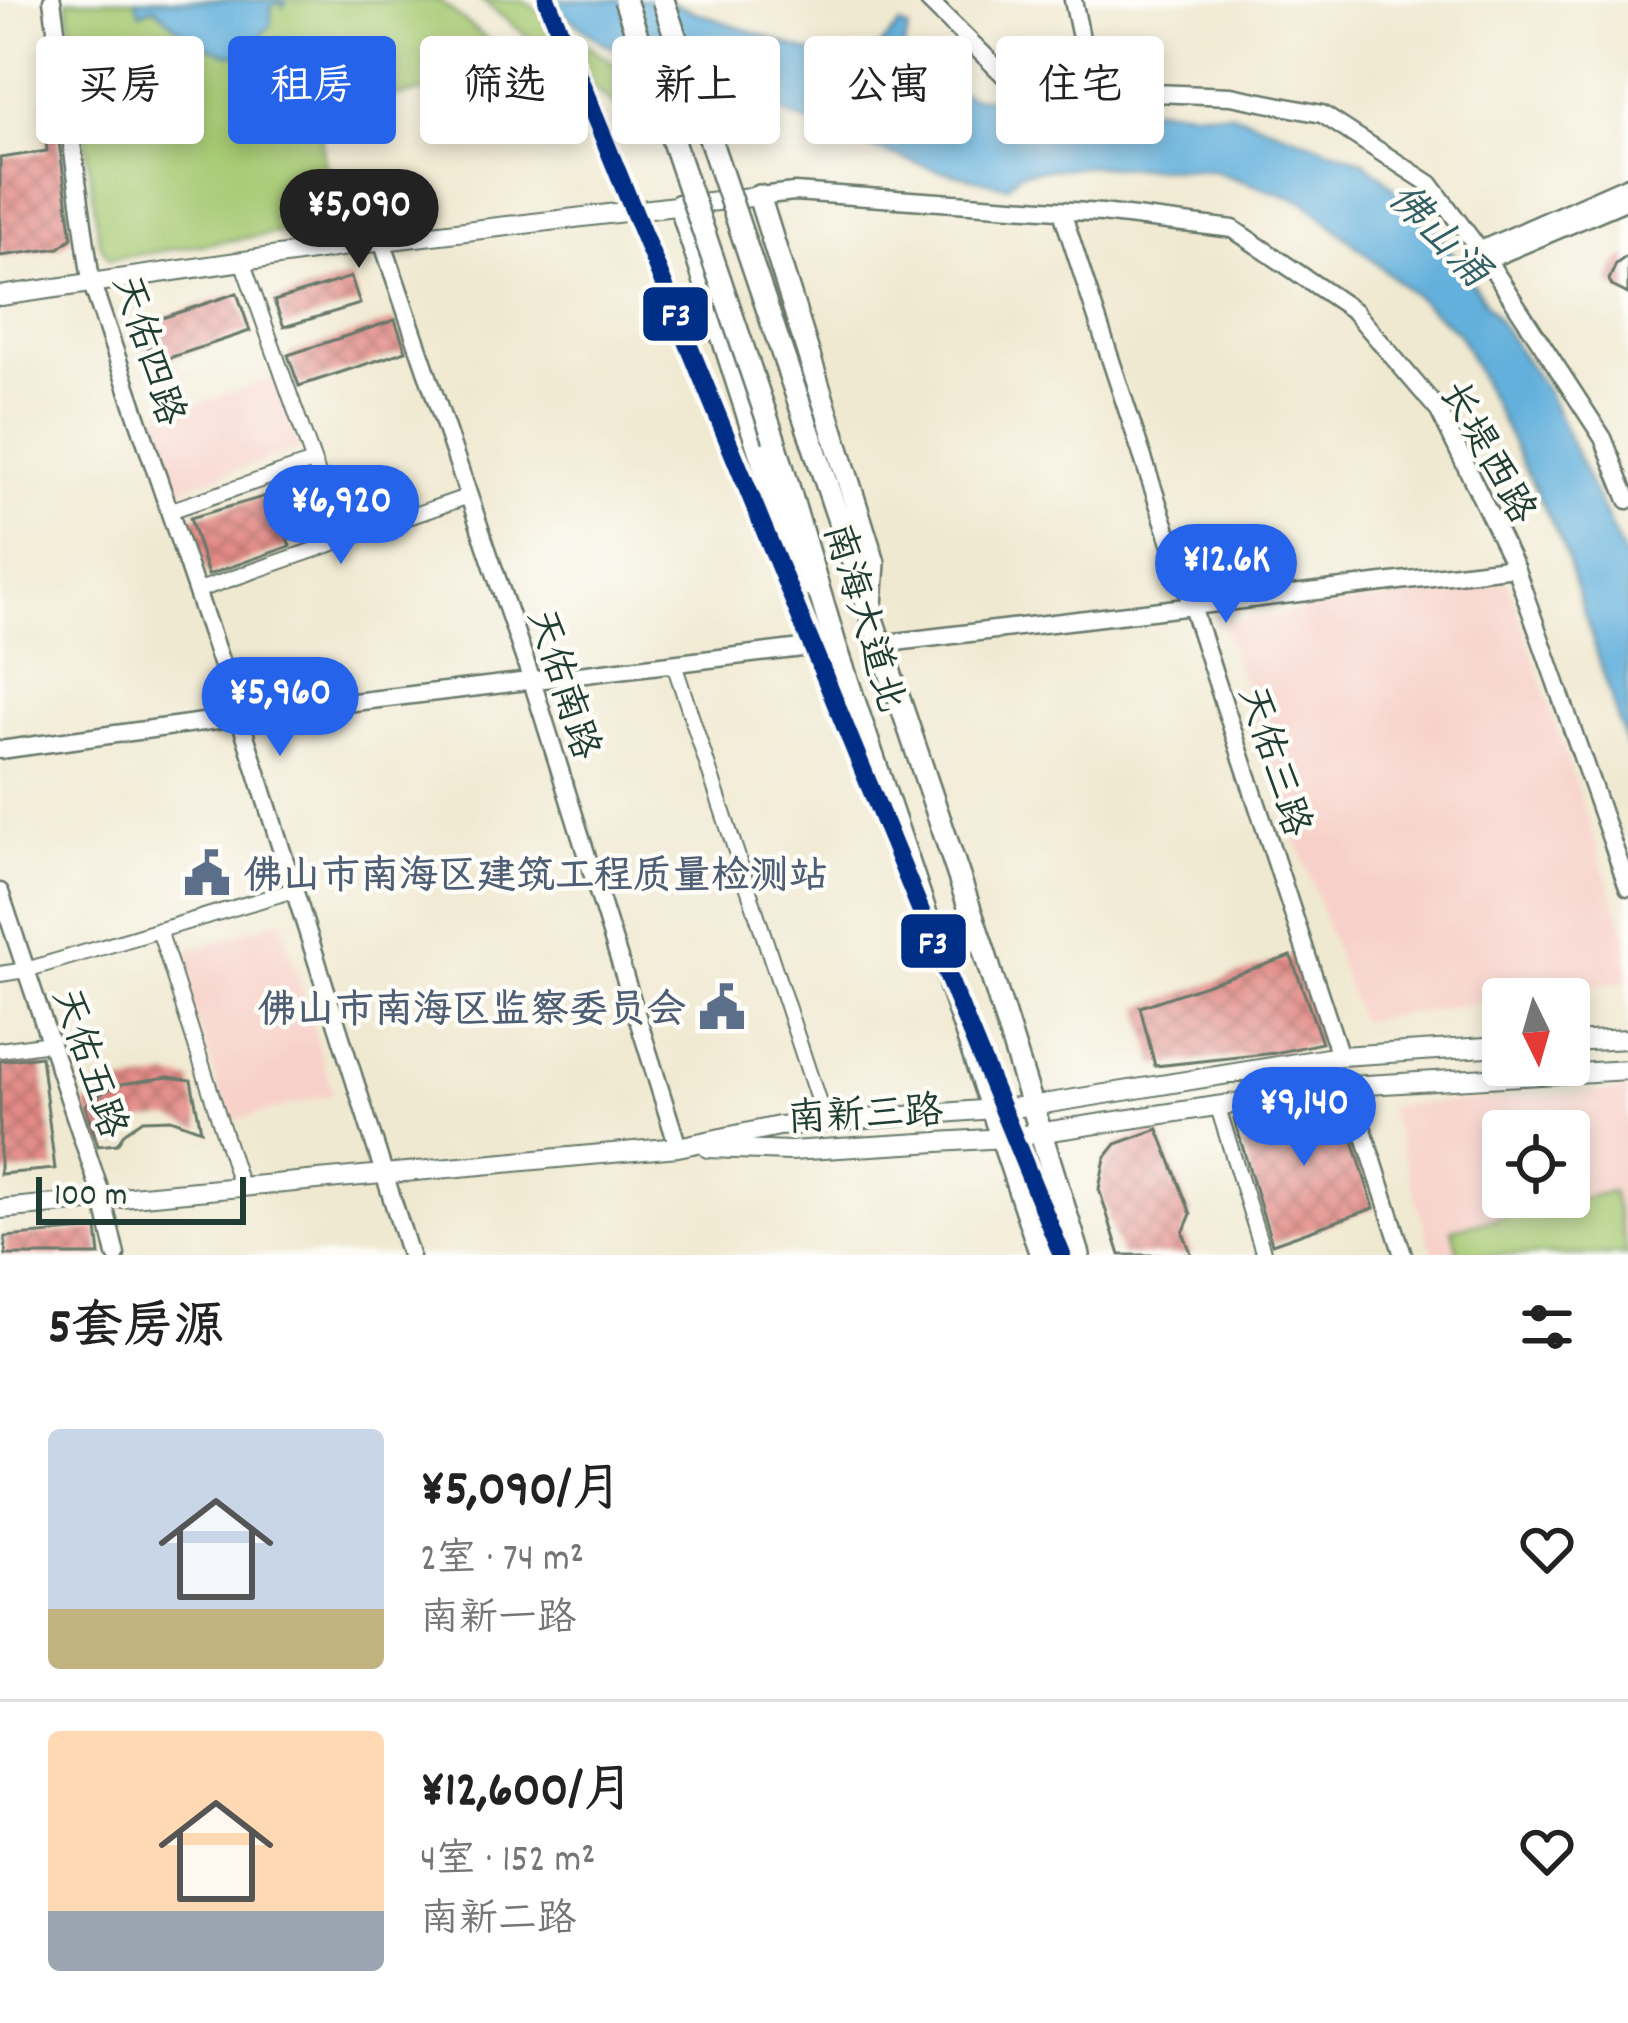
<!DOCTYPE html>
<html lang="zh">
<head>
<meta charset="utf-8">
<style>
	:root { --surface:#fff; --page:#f6f6f6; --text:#222; --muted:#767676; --line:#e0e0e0; --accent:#2563eb }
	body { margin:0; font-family:Dekko,"LXGW WenKai TC",sans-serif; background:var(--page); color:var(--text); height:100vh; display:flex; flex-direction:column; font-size:45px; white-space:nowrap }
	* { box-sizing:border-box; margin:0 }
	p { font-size:39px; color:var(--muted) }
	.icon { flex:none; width:66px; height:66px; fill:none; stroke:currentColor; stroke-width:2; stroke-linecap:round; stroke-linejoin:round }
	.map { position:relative; height:1255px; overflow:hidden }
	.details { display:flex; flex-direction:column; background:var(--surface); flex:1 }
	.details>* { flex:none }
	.banner { position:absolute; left:36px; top:36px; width:1557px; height:108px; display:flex; gap:24px }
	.needle { width:78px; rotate:175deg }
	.controls { position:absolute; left:1482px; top:978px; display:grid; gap:24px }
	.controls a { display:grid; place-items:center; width:108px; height:108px; border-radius:12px; background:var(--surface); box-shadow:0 6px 18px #0003; font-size:60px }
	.scale { position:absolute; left:36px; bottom:30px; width:210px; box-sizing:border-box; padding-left:12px; border:6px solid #1f3d34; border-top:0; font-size:33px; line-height:42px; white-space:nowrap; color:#1f3d34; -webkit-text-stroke:9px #fdfcf7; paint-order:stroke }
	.price { position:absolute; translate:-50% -102px; padding:0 27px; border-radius:42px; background:var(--accent); color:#fff; font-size:39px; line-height:78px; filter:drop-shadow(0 3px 6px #0008) }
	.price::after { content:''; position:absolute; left:50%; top:72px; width:36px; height:27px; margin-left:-18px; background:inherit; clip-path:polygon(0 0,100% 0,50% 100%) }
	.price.active { background:#222; color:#fff }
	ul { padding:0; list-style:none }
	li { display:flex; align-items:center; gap:36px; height:300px; padding:0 48px }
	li+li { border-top:3px solid var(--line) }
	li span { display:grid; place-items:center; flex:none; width:336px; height:240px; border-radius:12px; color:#555 }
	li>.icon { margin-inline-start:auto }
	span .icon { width:144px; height:144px; fill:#fffc; stroke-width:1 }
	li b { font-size:51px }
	h2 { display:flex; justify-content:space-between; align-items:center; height:144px; padding:0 48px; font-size:51px }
	.pill { padding:0 42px; border-radius:12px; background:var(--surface); box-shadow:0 6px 18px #0003; font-size:42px; line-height:108px }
	.pill.active { background:var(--accent); color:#fff }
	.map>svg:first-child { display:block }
	.built { fill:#f7d1c9; fill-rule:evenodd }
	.green { fill:#a6c972; stroke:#628353; stroke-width:3 }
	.water { fill:#63b0dc; stroke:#417688; stroke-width:3 }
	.building { fill:url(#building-cross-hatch) }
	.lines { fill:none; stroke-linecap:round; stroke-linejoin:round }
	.minor-casing { stroke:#68796b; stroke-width:18 }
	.tertiary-casing { stroke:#68796b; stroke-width:21 }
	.secondary-casing { stroke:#68796b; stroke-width:22 }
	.trunk-casing { stroke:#68796b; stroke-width:26 }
	.minor { stroke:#fff; stroke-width:14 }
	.tertiary { stroke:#fff; stroke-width:16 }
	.secondary { stroke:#fff; stroke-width:18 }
	.trunk { stroke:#fff; stroke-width:21 }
	.trunk-bridge-casing { stroke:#68796b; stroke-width:26; stroke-linecap:butt }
	.trunk-bridge { stroke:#fff; stroke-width:21 }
	.metro-1-casing { stroke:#fdfcf7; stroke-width:27 }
	.metro-1 { stroke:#002f87; stroke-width:18 }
	.labels { text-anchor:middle; stroke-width:9; stroke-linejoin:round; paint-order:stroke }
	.street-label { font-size:39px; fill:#1f3d34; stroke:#fdfcf7 }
	.service-label { font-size:39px; font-weight:bold; fill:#4e5e75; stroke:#fdfcf7; text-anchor:start }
	.water-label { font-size:42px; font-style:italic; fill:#336066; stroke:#fdfcf7 }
	.line-badge { stroke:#fdfcf7; stroke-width:4.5 }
	.badge-label { font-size:33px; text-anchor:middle; font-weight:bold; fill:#fff }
</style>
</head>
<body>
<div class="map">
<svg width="1628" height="1255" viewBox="0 0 1628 1255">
	<defs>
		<pattern id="building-cross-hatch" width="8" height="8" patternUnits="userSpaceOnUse" patternTransform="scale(3)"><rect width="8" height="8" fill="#e38a86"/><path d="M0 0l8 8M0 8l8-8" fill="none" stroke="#b7726e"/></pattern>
	</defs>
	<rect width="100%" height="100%" fill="#fdfcf7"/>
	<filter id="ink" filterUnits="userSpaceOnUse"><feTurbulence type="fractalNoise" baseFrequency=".00833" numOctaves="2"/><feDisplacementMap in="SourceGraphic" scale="24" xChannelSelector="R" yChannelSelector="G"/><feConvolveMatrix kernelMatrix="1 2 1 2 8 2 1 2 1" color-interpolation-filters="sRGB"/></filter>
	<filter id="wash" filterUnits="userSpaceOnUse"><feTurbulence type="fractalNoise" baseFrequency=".004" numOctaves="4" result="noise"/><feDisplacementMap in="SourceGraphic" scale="48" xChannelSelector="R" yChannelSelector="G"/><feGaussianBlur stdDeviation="2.7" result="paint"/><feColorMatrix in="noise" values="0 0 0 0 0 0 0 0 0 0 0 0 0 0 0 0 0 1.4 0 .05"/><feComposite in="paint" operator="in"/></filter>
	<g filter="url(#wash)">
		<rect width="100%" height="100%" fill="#f0e9d1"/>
		<path class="built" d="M 277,378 L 300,448 L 173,491 L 149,419 Z
			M 1508,582 L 1628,941 L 1628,981 L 1359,1021 L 1222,622 Z
			M 280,919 L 333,1094 L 229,1122 L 177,956 Z
			M 1628,1090 L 1628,1255 L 1433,1255 L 1388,1106 ZM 1503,1131 L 1569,1131 L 1569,1197 L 1503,1197 Z"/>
		<path class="green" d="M 67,0 L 438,0 L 533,76 L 316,107 L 335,224 L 109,259 L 99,241 Z
			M 481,0 L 523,0 L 624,70 L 644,128 Z
			M 1612,1191 L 1628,1255 L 1459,1255 L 1452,1229 Z"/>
		<path class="water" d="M 135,0 L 286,0 L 286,2 L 283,7 L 280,2 L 271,7 L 271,26 L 262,33 L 257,53 C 214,63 185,34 154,7 L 140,13 Z
			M 546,0 L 662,0 L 859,70 L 900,25 L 909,29 L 897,71 L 971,97 L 1232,113 L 1366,162 L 1429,220 L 1549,395 L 1628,565 L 1628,751 L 1562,543 L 1458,333 L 1305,202 L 1211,170 L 1089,166 L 1021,172 L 1007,186 L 937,170 L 876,149 L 604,44 Z"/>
		<g id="blocks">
			<path class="building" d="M 53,97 L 72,238 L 59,248 L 0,256 L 0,158 L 47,151 L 42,100 Z
				M 1628,255 L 1628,294 L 1612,286 L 1609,280 L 1616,264 Z
				M 351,277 L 360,304 L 284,327 L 274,301 Z
				M 237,293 L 250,331 L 154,363 L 141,325 Z
				M 395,320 L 406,351 L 299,386 L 288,355 Z
				M 308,484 L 319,516 L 283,526 L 290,546 L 208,575 L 190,518 Z
				M 1291,956 L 1322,1043 L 1275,1053 L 1155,1066 L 1140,1007 Z
				M 41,1056 L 55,1169 L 0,1174 L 0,1061 Z
				M 168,1077 L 191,1080 L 201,1130 L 171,1119 L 143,1120 L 125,1132 L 117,1144 L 98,1146 L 85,1105 L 115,1085 Z
				M 1325,1103 L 1345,1115 L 1374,1208 L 1272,1244 L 1234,1119 Z
				M 1158,1129 L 1191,1214 L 1183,1233 L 1192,1255 L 1120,1255 L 1099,1189 L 1105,1158 L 1116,1144 Z
				M 97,1229 L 100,1255 L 6,1255 L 5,1237 Z"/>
		</g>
	</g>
	<g filter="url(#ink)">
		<use href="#blocks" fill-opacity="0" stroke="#68796b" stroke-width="3"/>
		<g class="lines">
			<defs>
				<path id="minor" d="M 242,261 L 342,541
					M 169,511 L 313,462
					M 196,591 L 469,496
					M 674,664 L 826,1124
					M 159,930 L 241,1187
					M 0,974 L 26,970 L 294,890
					M 0,1050 L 50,1043
					M 1217,1104 L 1264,1255"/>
				<path id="tertiary" d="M 52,0 L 91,281 L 240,719 L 410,1255
					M 928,0 L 1008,79 L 1102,91 L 1231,96 L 1322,114 L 1430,184 L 1487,260 L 1603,438 L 1628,500
					M 1073,0 L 1092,90
					M 759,196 L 794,192 L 1102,213 L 1233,229 L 1354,311 L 1439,411 L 1515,567 L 1628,887
					M 1062,212 L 1340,1056
					M 382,241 L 532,681 L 678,1147
					M 1478,251 L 1628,185
					M 1487,260 L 1628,200
					M 879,644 L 1515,567
					M 0,750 L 304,708 L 835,644
					M 0,892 L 103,1200 L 116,1255
					M 1349,1086 L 1403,1255"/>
				<path id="secondary" d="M 0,296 L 382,241 L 759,196
					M 1569,1042 L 1628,1039
					M 708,1148 L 790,1151 L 1004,1138 L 1349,1086 L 1628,1070
					M 0,1209 L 678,1147 L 779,1126 L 1031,1106 L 1340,1056 L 1503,1046"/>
				<path id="trunk" d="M 759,196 L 874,563 L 871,605
					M 680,205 L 797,568 L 814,588
					M 808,429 L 984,951 L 1079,1255
					M 774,439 L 835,644 L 1041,1255"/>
			</defs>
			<use href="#minor" class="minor-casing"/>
			<use href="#tertiary" class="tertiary-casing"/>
			<use href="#secondary" class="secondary-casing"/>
			<use href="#trunk" class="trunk-casing"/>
			<use href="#minor" class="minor"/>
			<use href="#tertiary" class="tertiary"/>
			<use href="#secondary" class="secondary"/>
			<use href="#trunk" class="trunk"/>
			<defs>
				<path id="trunk-bridge" d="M 625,0 L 774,439
					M 663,0 L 808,429"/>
			</defs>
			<use href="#trunk-bridge" class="trunk-bridge-casing"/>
			<use href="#trunk-bridge" class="trunk-bridge"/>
			<defs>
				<path id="metro-1" d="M 547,0 L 1062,1255"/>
			</defs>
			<use href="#metro-1" class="metro-1-casing"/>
			<use href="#metro-1" class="metro-1"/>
		</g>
	</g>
	<defs>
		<symbol id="civic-bare" viewBox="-9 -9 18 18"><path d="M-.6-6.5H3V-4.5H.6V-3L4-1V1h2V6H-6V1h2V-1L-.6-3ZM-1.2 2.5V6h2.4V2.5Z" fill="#5c6f8a" stroke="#fdfcf7" stroke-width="2.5" paint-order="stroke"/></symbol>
	</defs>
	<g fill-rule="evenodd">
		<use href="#civic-bare" x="174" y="840" width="66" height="66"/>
		<use href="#civic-bare" x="689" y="974" width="66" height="66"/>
	</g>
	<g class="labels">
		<g class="street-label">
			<text transform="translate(151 349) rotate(72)" y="14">天佑四路</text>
			<text transform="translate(1490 451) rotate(61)" y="14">长堤西路</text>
			<text transform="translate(867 617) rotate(73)" y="14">南海大道北</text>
			<text transform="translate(566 683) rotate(72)" y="14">天佑南路</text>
			<text transform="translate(1277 760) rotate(72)" y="14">天佑三路</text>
			<text transform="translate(92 1062) rotate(71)" y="14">天佑五路</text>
			<text transform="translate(865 1112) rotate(-3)" y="14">南新三路</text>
		</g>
		<g class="service-label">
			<text x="243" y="887">佛山市南海区建筑工程质量检测站</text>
			<text x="686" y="1021" text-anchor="end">佛山市南海区监察委员会</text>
		</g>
		<g class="water-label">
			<text transform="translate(1441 233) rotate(46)" y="15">佛山涌</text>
		</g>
	</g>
	<g class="line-badge">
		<rect x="641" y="285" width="69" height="58" rx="12" fill="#002f87"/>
		<rect x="899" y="912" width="69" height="58" rx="12" fill="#002f87"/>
	</g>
	<g class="badge-label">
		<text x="676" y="325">F3</text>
		<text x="933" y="953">F3</text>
	</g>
</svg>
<div class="controls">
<a><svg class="needle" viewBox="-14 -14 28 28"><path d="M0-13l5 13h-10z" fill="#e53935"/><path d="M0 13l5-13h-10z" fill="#767676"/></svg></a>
<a><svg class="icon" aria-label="locate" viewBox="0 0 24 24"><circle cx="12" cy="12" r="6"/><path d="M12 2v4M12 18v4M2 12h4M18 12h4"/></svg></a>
</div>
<div class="scale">100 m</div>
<b class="price active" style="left:359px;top:271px">¥5,090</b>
<b class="price" style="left:341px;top:567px">¥6,920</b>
<b class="price" style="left:1226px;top:626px">¥12.6K</b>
<b class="price" style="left:280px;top:759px">¥5,960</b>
<b class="price" style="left:1304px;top:1169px">¥9,140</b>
<div class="banner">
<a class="pill">买房</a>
<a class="pill active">租房</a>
<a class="pill">筛选</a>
<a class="pill">新上</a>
<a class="pill">公寓</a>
<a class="pill">住宅</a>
</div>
</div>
<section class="details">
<h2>5套房源<svg class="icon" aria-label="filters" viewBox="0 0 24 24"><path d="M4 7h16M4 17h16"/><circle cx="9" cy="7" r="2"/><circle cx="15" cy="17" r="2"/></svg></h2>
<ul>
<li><span style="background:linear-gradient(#c9d6e8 75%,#c2b280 0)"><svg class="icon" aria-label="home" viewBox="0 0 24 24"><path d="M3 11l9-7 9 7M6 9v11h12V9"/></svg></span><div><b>¥5,090/月</b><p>2室 · 74 m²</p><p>南新一路</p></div><svg class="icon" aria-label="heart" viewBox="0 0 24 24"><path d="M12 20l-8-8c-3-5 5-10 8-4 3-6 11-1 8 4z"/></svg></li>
<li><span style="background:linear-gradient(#ffd9b3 75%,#9aa5b1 0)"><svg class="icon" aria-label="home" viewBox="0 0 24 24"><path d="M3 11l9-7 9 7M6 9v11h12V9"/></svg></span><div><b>¥12,600/月</b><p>4室 · 152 m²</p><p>南新二路</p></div><svg class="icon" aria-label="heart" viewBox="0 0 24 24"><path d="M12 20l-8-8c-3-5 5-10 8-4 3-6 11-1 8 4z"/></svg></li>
</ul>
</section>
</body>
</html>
